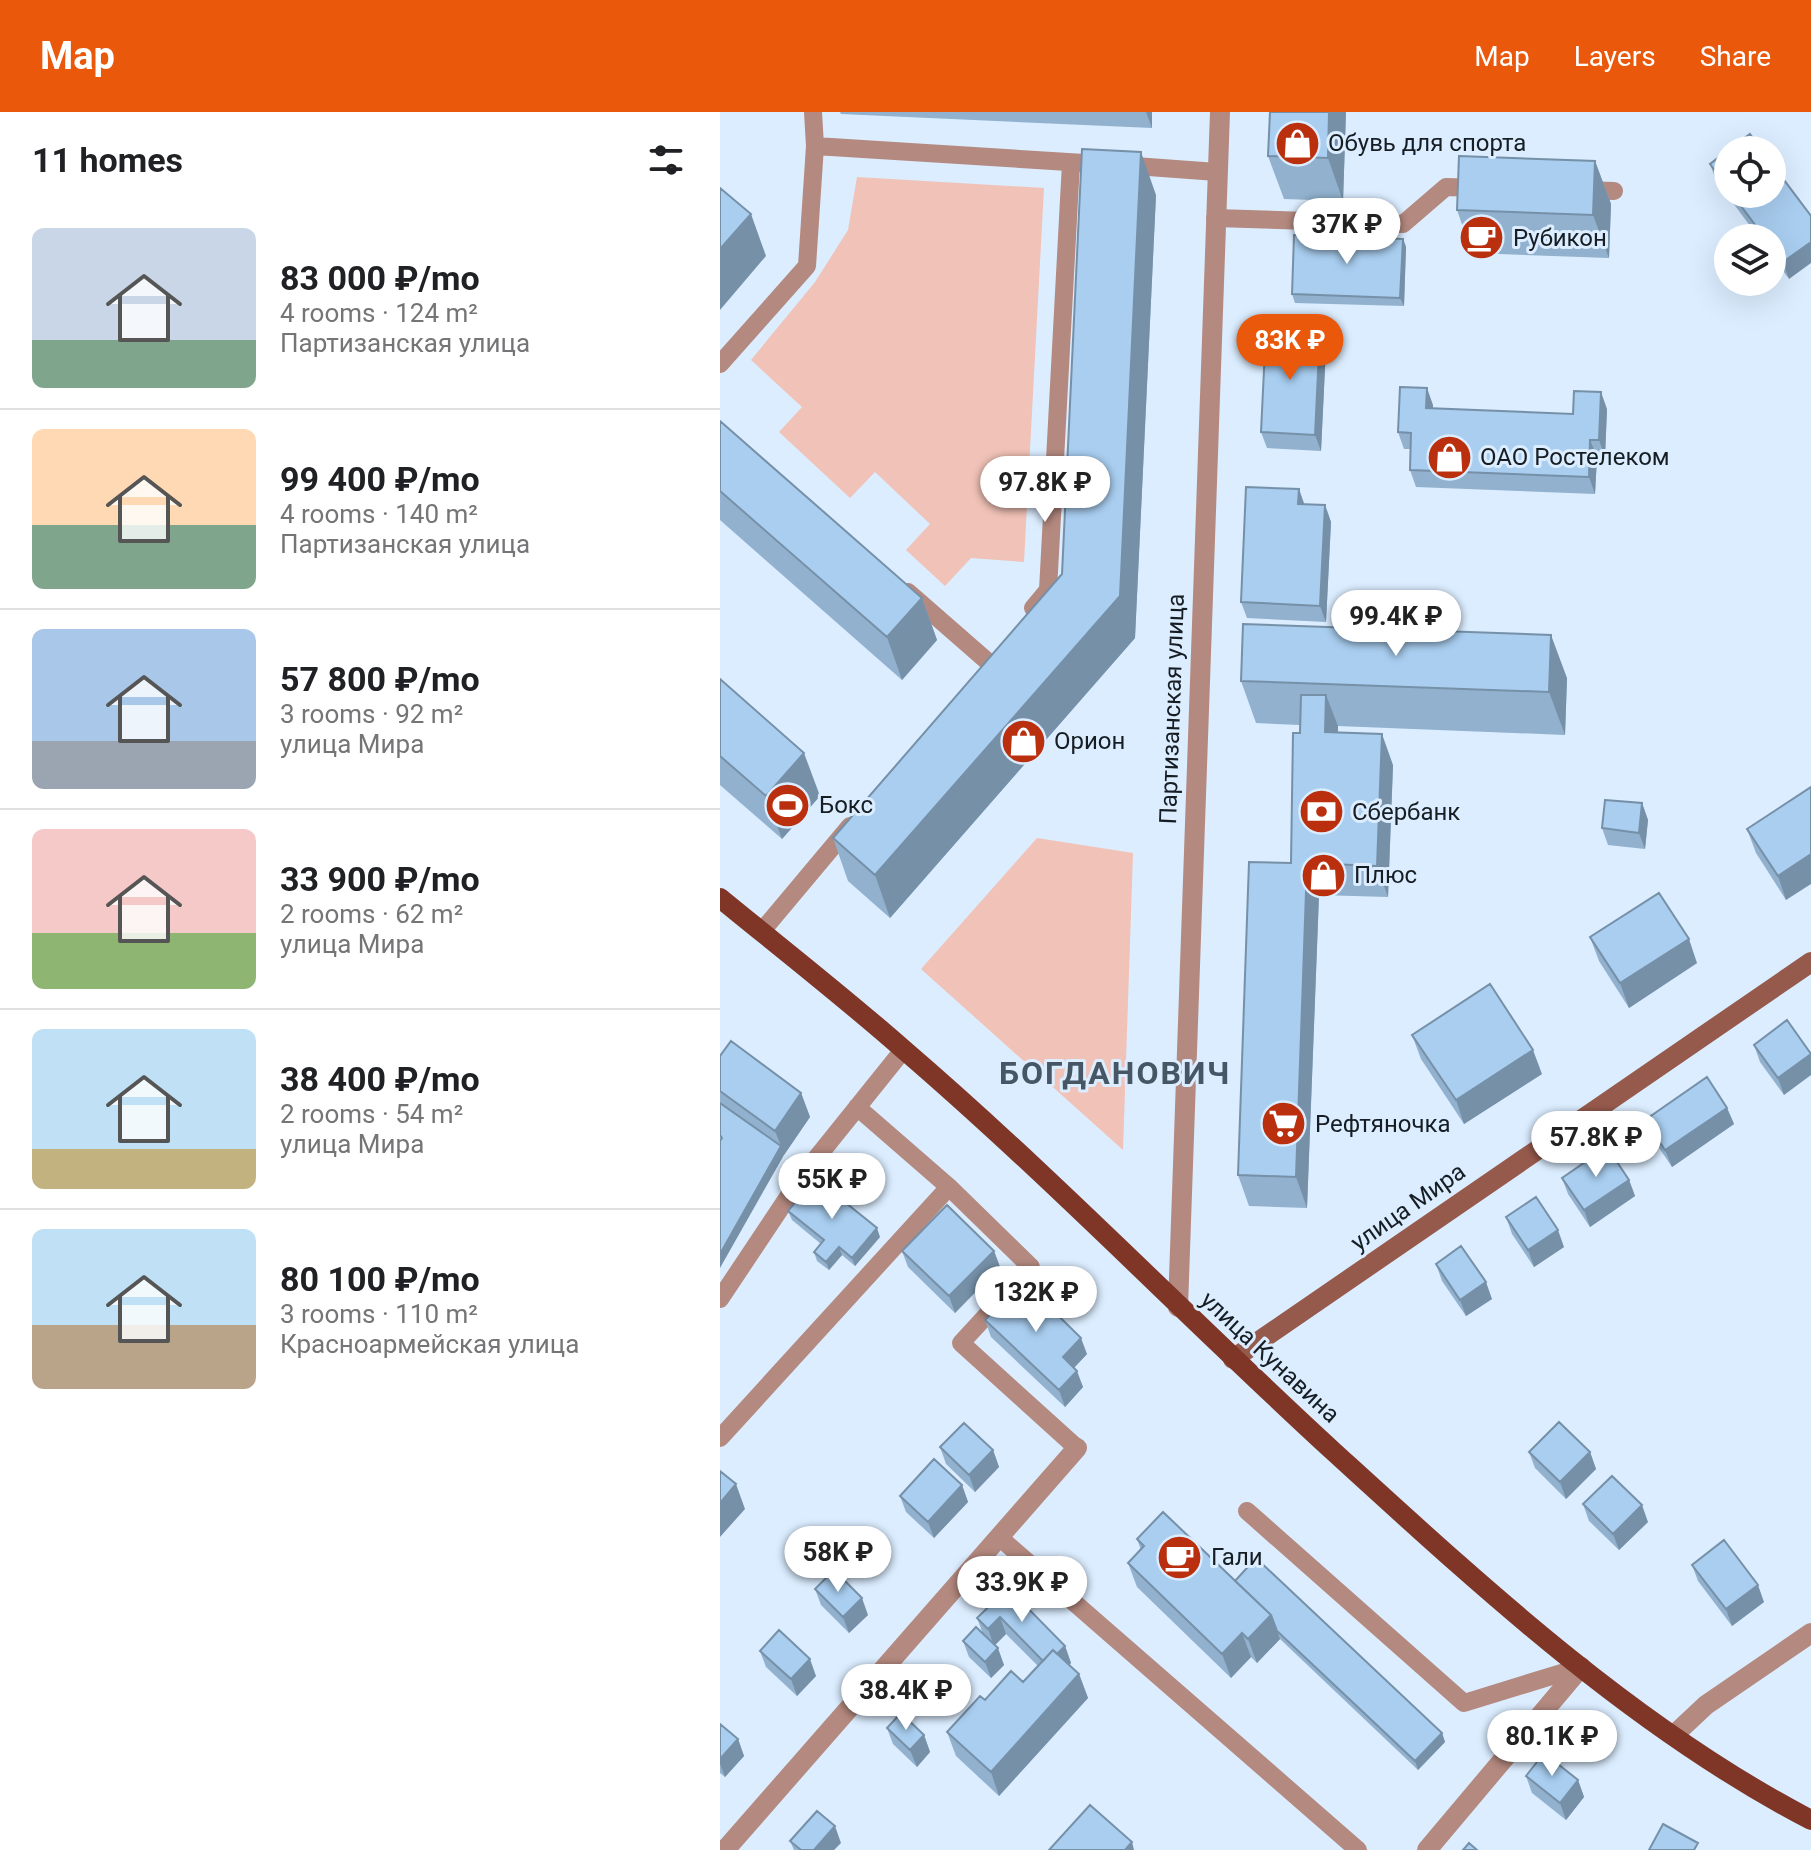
<!DOCTYPE html>
<html lang="en">
<head>
<meta charset="utf-8">
<style>
	:root { --surface:#fff; --page:#f6f6f6; --text:#202124; --muted:#757577; --line:#e0e0e0; --accent:#ea580c }
	body { margin:0; font-family:Roboto,sans-serif; background:var(--page); color:var(--text); height:100vh; display:flex; flex-direction:column; font-size:30px; white-space:nowrap }
	* { box-sizing:border-box; margin:0 }
	p { font-size:26px; color:var(--muted) }
	.icon { flex:none; width:44px; height:44px; fill:none; stroke:currentColor; stroke-width:2; stroke-linecap:round; stroke-linejoin:round }
	.map { position:relative; flex:1; overflow:hidden }
	.sheet { display:flex; flex-direction:column; background:var(--surface); width:720px }
	.sheet>* { flex:none }
	.fabs { position:absolute; left:994px; top:24px; display:grid; gap:16px }
	.fabs a { display:grid; place-items:center; width:72px; height:72px; border-radius:50%; background:var(--surface); box-shadow:0 8px 32px #0002; font-size:40px }
	.price { position:absolute; translate:-50% -68px; padding:0 18px; border-radius:28px; background:#fff; color:#222; font-size:26px; line-height:52px; filter:drop-shadow(0 2px 4px #0008) }
	.price::after { content:''; position:absolute; left:50%; top:48px; width:24px; height:18px; margin-left:-12px; background:inherit; clip-path:polygon(0 0,100% 0,50% 100%) }
	.price.selected { background:var(--accent); color:#fff }
	ul { padding:0; list-style:none }
	li { display:flex; align-items:center; gap:24px; height:200px; padding:0 32px }
	li+li { border-top:2px solid var(--line) }
	li span { display:grid; place-items:center; flex:none; width:224px; height:160px; border-radius:12px; color:#555 }
	li>.icon { margin-inline-start:auto }
	span .icon { width:96px; height:96px; fill:#fffc; stroke-width:1 }
	li b { font-size:34px }
	h2 { display:flex; justify-content:space-between; align-items:center; height:96px; padding:0 32px; font-size:34px }
	header { display:flex; align-items:center; gap:48px; box-sizing:border-box; height:112px; padding:0 40px; background:var(--accent); color:#fff }
	header strong { font-size:38px }
	nav { display:flex; gap:44px; margin-inline-start:auto; font-size:28px }
	main { display:flex; flex:1; min-height:0 }
	.map>svg:first-child { display:block }
	.green { fill:#f1c2b7 }
	.lines { fill:none; stroke-linecap:round; stroke-linejoin:round }
	.service { stroke:#b4897f; stroke-width:18 }
	.minor { stroke:#b4897f; stroke-width:20 }
	.tertiary { stroke:#b4897f; stroke-width:20 }
	.secondary { stroke:#965a4c; stroke-width:20 }
	.primary { stroke:#7f3627; stroke-width:20 }
	.wall { fill:#91b1ce }
	.shaded-wall { fill:#7690a8 }
	.building { fill:#a9cef0; stroke:#7690a8; stroke-width:2 }
	.labels { text-anchor:middle; stroke-width:6; stroke-linejoin:round; paint-order:stroke }
	.poi-label { font-size:24px; fill:#161d23; stroke:#dbedff; text-anchor:start }
	.street-label { font-size:24px; fill:#161d23; stroke:#dbedff }
	.district-label { font-size:32px; font-weight:bold; letter-spacing:2px; fill:#465664; stroke:#dbedff }
</style>
</head>
<body>
<header>
<strong>Map</strong>
<nav><a>Map</a><a>Layers</a><a>Share</a></nav>
</header>
<main>
<section class="sheet">
<h2>11 homes<svg class="icon" aria-label="filters" viewBox="0 0 24 24"><path d="M4 7h16M4 17h16"/><circle cx="9" cy="7" r="2"/><circle cx="15" cy="17" r="2"/></svg></h2>
<ul>
<li><span style="background:linear-gradient(#c9d6e8 70%,#7fa58c 0)"><svg class="icon" aria-label="home" viewBox="0 0 24 24"><path d="M3 11l9-7 9 7M6 9v11h12V9"/></svg></span><div><b>83 000 ₽/mo</b><p>4 rooms · 124 m²</p><p>Партизанская улица</p></div></li>
<li><span style="background:linear-gradient(#ffd9b3 60%,#7fa58c 0)"><svg class="icon" aria-label="home" viewBox="0 0 24 24"><path d="M3 11l9-7 9 7M6 9v11h12V9"/></svg></span><div><b>99 400 ₽/mo</b><p>4 rooms · 140 m²</p><p>Партизанская улица</p></div></li>
<li><span style="background:linear-gradient(#a9c7e8 70%,#9aa5b1 0)"><svg class="icon" aria-label="home" viewBox="0 0 24 24"><path d="M3 11l9-7 9 7M6 9v11h12V9"/></svg></span><div><b>57 800 ₽/mo</b><p>3 rooms · 92 m²</p><p>улица Мира</p></div></li>
<li><span style="background:linear-gradient(#f6c9c9 65%,#8fb573 0)"><svg class="icon" aria-label="home" viewBox="0 0 24 24"><path d="M3 11l9-7 9 7M6 9v11h12V9"/></svg></span><div><b>33 900 ₽/mo</b><p>2 rooms · 62 m²</p><p>улица Мира</p></div></li>
<li><span style="background:linear-gradient(#bfe0f5 75%,#c2b280 0)"><svg class="icon" aria-label="home" viewBox="0 0 24 24"><path d="M3 11l9-7 9 7M6 9v11h12V9"/></svg></span><div><b>38 400 ₽/mo</b><p>2 rooms · 54 m²</p><p>улица Мира</p></div></li>
<li><span style="background:linear-gradient(#bfe0f5 60%,#b9a48a 0)"><svg class="icon" aria-label="home" viewBox="0 0 24 24"><path d="M3 11l9-7 9 7M6 9v11h12V9"/></svg></span><div><b>80 100 ₽/mo</b><p>3 rooms · 110 m²</p><p>Красноармейская улица</p></div></li>
</ul>
</section>
<div class="map">
<svg width="1091" height="1738" viewBox="0 0 1091 1738">
	<rect width="100%" height="100%" fill="#dbedff"/>
	<path class="green" d="M 137,65 L 324,76 L 304,450 L 251,446 L 225,474 L 186,438 L 210,412 L 155,360 L 130,386 L 59,320 L 82,295 L 31,248 L 95,170 L 128,118 Z
		M 317,726 L 413,741 L 403,1038 L 201,857 Z"/>
	<g class="lines">
		<path class="service" d="M 95,34 L 364,51
			M 401,53 L 497,60
			M 861,78 L 894,79
			M 495,106 L 683,112 L 726,75 L 760,76
			M 0,252 L 87,154 L 95,34 L 93,0
			M 188,480 L 267,549
			M 313,496 L 328,478 L 351,51
			M 42,819 L 130,714
			M 137,995 L 229,1075 L 311,1155 L 241,1231 L 357,1336
			M 0,1187 L 82,1064 L 184,937
			M 0,1326 L 229,1075
			M 527,1399 L 744,1591 L 861,1555
			M 279,1425 L 638,1738"/>
		<path class="minor" d="M 954,1623 L 986,1593 L 1091,1521
			M 5,1738 L 357,1336
			M 707,1738 L 861,1555"/>
		<path class="tertiary" d="M 458,1195 L 500,0"/>
		<path class="secondary" d="M 513,1247 L 1091,850"/>
		<path class="primary" d="M 0,786 C 61,836 124,885 183,937 C 332,1065 469,1207 614,1340 C 761,1474 914,1616 1091,1708"/>
	</g>
	<path class="wall" d="M 120,0 L 432,0 L 432,16 L 121,2 Z
		M 550,0 L 626,0 L 623,89 L 564,87 L 548,44 Z
		M 1008,38 L 1008,82 L 1052,82 L 1069,167 L 1052,144 L 1052,126 L 1039,126 L 996,68 L 990,52 Z
		M 875,49 L 891,92 L 889,146 L 752,141 L 737,98 Z
		M 436,83 L 415,526 L 170,806 L 128,769 L 113,726 L 342,462 Z
		M 683,127 L 686,135 L 684,194 L 575,191 L 572,182 Z
		M 600,219 L 606,235 L 601,339 L 547,336 L 541,320 Z
		M 713,293 L 713,296 L 853,302 L 887,297 L 885,345 L 877,345 L 875,382 L 696,375 L 690,358 L 690,337 L 684,337 L 678,320 Z
		M 0,309 L 202,486 L 217,528 L 182,568 L 0,408 Z
		M 584,392 L 605,393 L 611,410 L 606,510 L 527,506 L 521,490 Z
		M 847,566 L 845,623 L 618,614 L 618,620 L 673,653 L 668,785 L 599,783 L 587,1096 L 529,1094 L 518,1063 L 571,751 L 580,613 L 536,611 L 521,569 Z
		M 0,567 L 100,684 L 62,727 L 0,673 Z
		M 1091,675 L 1066,788 L 1036,741 L 1027,717 Z
		M 922,691 L 928,708 L 925,737 L 888,733 L 882,716 Z
		M 870,825 L 977,851 L 909,896 L 879,849 Z
		M 1067,908 L 1064,983 L 1040,950 L 1034,933 Z
		M 692,923 L 822,962 L 744,1012 L 701,947 Z
		M 0,944 L 81,981 L 90,1005 L 64,1043 L 0,1028 Z
		M 1007,996 L 1014,1012 L 952,1055 L 931,1024 L 925,1008 Z
		M 842,1066 L 909,1068 L 915,1084 L 870,1115 L 848,1082 Z
		M 68,1099 L 160,1125 L 135,1154 L 122,1143 L 109,1158 L 97,1149 L 94,1140 L 101,1132 L 72,1108 Z
		M 786,1105 L 844,1135 L 814,1155 L 792,1122 Z
		M 182,1139 L 274,1139 L 280,1155 L 235,1201 L 188,1155 Z
		M 716,1152 L 772,1187 L 746,1204 L 722,1169 Z
		M 265,1208 L 367,1242 L 354,1256 L 363,1275 L 345,1295 L 271,1225 Z
		M 220,1335 L 273,1338 L 279,1355 L 255,1380 L 226,1352 Z
		M 809,1340 L 870,1340 L 876,1357 L 846,1387 L 815,1356 Z
		M 242,1373 L 248,1390 L 214,1426 L 186,1400 L 180,1384 Z
		M 863,1392 L 928,1410 L 899,1438 L 869,1409 Z
		M 417,1427 L 515,1469 L 722,1621 L 725,1630 L 698,1658 L 560,1527 L 537,1551 L 531,1545 L 511,1566 L 417,1475 L 408,1451 L 421,1438 Z
		M 972,1453 L 1044,1490 L 1012,1514 L 978,1469 Z
		M 288,1476 L 345,1534 L 351,1551 L 349,1553 L 359,1562 L 368,1586 L 279,1684 L 236,1644 L 227,1620 L 265,1588 L 303,1570 L 318,1554 L 286,1522 L 275,1533 L 284,1553 L 271,1566 L 249,1545 L 243,1529 L 263,1522 L 257,1506 Z
		M 95,1477 L 148,1503 L 129,1521 L 101,1493 Z
		M 40,1539 L 96,1564 L 77,1584 L 46,1555 Z
		M 0,1612 L 18,1627 L 24,1644 L 5,1665 L 0,1661 Z
		M 167,1616 L 204,1623 L 210,1640 L 197,1655 L 173,1632 Z
		M 806,1664 L 858,1668 L 864,1685 L 846,1708 L 812,1681 Z
		M 70,1729 L 81,1738 L 74,1738 Z"/>
	<path class="shaded-wall" d="M 426,0 L 432,0 L 432,16 Z
		M 609,0 L 626,0 L 623,89 L 608,46 Z
		M 421,40 L 436,83 L 415,526 L 170,806 L 155,763 L 400,484 Z
		M 875,49 L 891,92 L 889,146 L 873,103 Z
		M 31,102 L 46,144 L 0,198 L 0,137 Z
		M 683,127 L 686,135 L 684,194 L 680,186 Z
		M 1091,130 L 1091,151 L 1069,167 L 1063,150 Z
		M 600,219 L 606,235 L 601,339 L 595,323 Z
		M 707,276 L 713,293 L 712,312 L 706,296 Z
		M 881,280 L 887,297 L 885,345 L 879,328 Z
		M 870,328 L 877,345 L 875,382 L 869,365 Z
		M 579,377 L 585,394 L 578,392 Z
		M 605,393 L 611,410 L 606,510 L 600,494 Z
		M 202,486 L 217,528 L 182,568 L 167,525 Z
		M 831,523 L 847,566 L 845,623 L 829,580 Z
		M 606,583 L 618,614 L 616,651 L 605,620 Z
		M 662,622 L 673,653 L 668,785 L 657,754 Z
		M 84,641 L 100,684 L 62,727 L 46,684 Z
		M 922,691 L 928,708 L 925,737 L 919,721 Z
		M 1091,742 L 1091,772 L 1066,788 L 1058,764 Z
		M 587,751 L 599,783 L 587,1096 L 576,1065 Z
		M 969,827 L 977,851 L 909,896 L 900,871 Z
		M 813,938 L 822,962 L 744,1012 L 736,988 Z
		M 1091,942 L 1091,963 L 1064,983 L 1058,966 Z
		M 81,981 L 90,1005 L 64,1043 L 0,1156 L 0,1142 L 61,1034 L 55,1019 Z
		M 1007,996 L 1014,1012 L 952,1055 L 945,1038 Z
		M 909,1068 L 915,1084 L 870,1115 L 864,1098 Z
		M 157,1116 L 160,1125 L 135,1154 L 132,1146 Z
		M 838,1118 L 844,1135 L 814,1155 L 808,1138 Z
		M 119,1135 L 122,1143 L 109,1158 L 106,1150 Z
		M 274,1139 L 280,1155 L 235,1201 L 229,1184 Z
		M 766,1170 L 772,1187 L 746,1204 L 740,1188 Z
		M 361,1226 L 367,1242 L 349,1261 L 343,1245 Z
		M 357,1259 L 363,1275 L 345,1295 L 339,1278 Z
		M 273,1338 L 279,1355 L 255,1380 L 249,1363 Z
		M 870,1340 L 876,1357 L 846,1387 L 840,1370 Z
		M 16,1372 L 25,1397 L 0,1425 L 0,1391 Z
		M 242,1373 L 248,1390 L 214,1426 L 208,1410 Z
		M 922,1393 L 928,1410 L 899,1438 L 893,1422 Z
		M 1038,1473 L 1044,1490 L 1012,1514 L 1006,1497 Z
		M 142,1486 L 148,1503 L 129,1521 L 123,1505 Z
		M 551,1503 L 560,1527 L 537,1551 L 528,1527 Z
		M 280,1505 L 286,1522 L 274,1534 L 268,1517 Z
		M 522,1521 L 531,1545 L 511,1566 L 502,1542 Z
		M 345,1534 L 351,1551 L 333,1569 L 327,1552 Z
		M 278,1536 L 284,1553 L 271,1566 L 265,1550 Z
		M 90,1547 L 96,1564 L 77,1584 L 71,1567 Z
		M 359,1562 L 368,1586 L 279,1684 L 271,1660 Z
		M 722,1621 L 725,1630 L 698,1658 L 695,1649 Z
		M 204,1623 L 210,1640 L 197,1655 L 190,1638 Z
		M 18,1627 L 24,1644 L 5,1665 L 0,1652 L 0,1647 Z
		M 858,1668 L 864,1685 L 846,1708 L 840,1691 Z
		M 115,1714 L 121,1731 L 114,1738 L 94,1738 Z
		M 412,1730 L 414,1738 L 405,1738 Z"/>
	<path class="building" d="M 550,0 L 609,0 L 608,46 L 548,44 Z
		M 1030,22 L 1042,38 L 1008,38 Z
		M 362,37 L 421,40 L 400,484 L 155,763 L 113,726 L 342,462 Z
		M 1008,38 L 1008,76 L 990,52 Z
		M 739,44 L 875,49 L 873,103 L 737,98 Z
		M 1052,52 L 1091,104 L 1091,130 L 1063,150 L 1052,135 L 1052,126 L 1045,126 L 1012,82 L 1052,82 Z
		M 0,76 L 31,102 L 0,137 Z
		M 574,123 L 683,127 L 680,186 L 572,182 Z
		M 546,216 L 600,219 L 595,323 L 541,320 Z
		M 680,275 L 707,276 L 706,296 L 853,302 L 854,279 L 881,280 L 879,328 L 870,328 L 869,365 L 690,358 L 691,321 L 678,320 Z
		M 0,309 L 202,486 L 167,525 L 0,379 Z
		M 526,375 L 579,377 L 578,392 L 605,393 L 600,494 L 521,490 Z
		M 523,512 L 831,523 L 829,580 L 521,569 Z
		M 0,567 L 84,641 L 46,684 L 0,644 Z
		M 581,583 L 606,583 L 605,620 L 662,622 L 657,754 L 587,751 L 576,1065 L 518,1063 L 529,750 L 571,751 L 573,621 L 580,621 Z
		M 1091,675 L 1091,742 L 1058,764 L 1027,717 Z
		M 885,688 L 922,691 L 919,721 L 882,716 Z
		M 939,781 L 969,827 L 900,871 L 870,825 Z
		M 770,872 L 813,938 L 736,988 L 692,923 Z
		M 1067,908 L 1091,942 L 1058,966 L 1034,933 Z
		M 11,929 L 81,981 L 55,1019 L 0,979 L 0,944 Z
		M 987,965 L 1007,996 L 945,1038 L 925,1008 Z
		M 0,991 L 61,1034 L 0,1142 L 0,1029 L 2,1026 L 0,1023 Z
		M 887,1035 L 909,1068 L 864,1098 L 842,1066 Z
		M 95,1066 L 157,1116 L 132,1146 L 119,1135 L 106,1150 L 94,1140 L 104,1128 L 68,1099 Z
		M 816,1085 L 838,1118 L 808,1138 L 786,1105 Z
		M 227,1093 L 274,1139 L 229,1184 L 182,1139 Z
		M 741,1134 L 766,1170 L 740,1188 L 716,1152 Z
		M 303,1169 L 361,1226 L 343,1245 L 357,1259 L 339,1278 L 265,1208 Z
		M 839,1310 L 870,1340 L 840,1370 L 809,1340 Z
		M 244,1311 L 273,1338 L 249,1363 L 220,1335 Z
		M 214,1347 L 242,1373 L 208,1410 L 180,1384 Z
		M 0,1359 L 16,1372 L 0,1391 Z
		M 892,1364 L 922,1393 L 893,1422 L 863,1392 Z
		M 443,1400 L 551,1503 L 528,1527 L 522,1521 L 502,1542 L 408,1451 L 424,1434 L 417,1427 Z
		M 1004,1428 L 1038,1473 L 1006,1497 L 972,1453 Z
		M 536,1446 L 722,1621 L 695,1649 L 557,1519 L 551,1503 L 515,1469 Z
		M 114,1458 L 142,1486 L 123,1505 L 95,1477 Z
		M 288,1476 L 345,1534 L 337,1542 L 333,1538 L 323,1549 L 280,1505 L 268,1517 L 257,1506 Z
		M 256,1515 L 278,1536 L 265,1550 L 243,1529 Z
		M 59,1518 L 90,1547 L 71,1567 L 40,1539 Z
		M 333,1538 L 359,1562 L 271,1660 L 227,1620 L 260,1584 L 265,1588 L 291,1559 L 303,1570 Z
		M 181,1601 L 204,1623 L 190,1638 L 167,1616 Z
		M 0,1612 L 18,1627 L 0,1647 Z
		M 824,1641 L 858,1668 L 840,1691 L 806,1664 Z
		M 370,1693 L 412,1730 L 405,1738 L 329,1738 Z
		M 97,1699 L 115,1714 L 94,1738 L 81,1738 L 70,1729 Z
		M 943,1712 L 978,1731 L 974,1738 L 929,1738 Z
		M 749,1731 L 757,1738 L 743,1738 Z"/>
	<defs>
		<symbol id="shop-disc" viewBox="-11 -11 22 22"><circle r="9.5" fill="#ba300e" stroke="#dbedff"/><path d="M-5-2.5h2.3a2.7 3.5 0 0 1 5.4 0H5L5.5 6h-11ZM-1.5-2.5h3a1.5 2.3 0 0 0-3 0Z" fill="#fff"/></symbol>
		<symbol id="cafe-disc" viewBox="-11 -11 22 22"><circle r="9.5" fill="#ba300e" stroke="#dbedff"/><path d="M-5.5-4.5H6V0H3Q3 3.5 0 3.5H-2.5Q-5.5 3.5-5.5 0ZM3-3.2v2h1.7v-2ZM-6 4.5H4V6H-6Z" fill="#fff"/></symbol>
		<symbol id="stadium-disc" viewBox="-11 -11 22 22"><circle r="9.5" fill="#ba300e" stroke="#dbedff"/><path d="M0-5a6.5 5 0 1 0 0 10a6.5 5 0 1 0 0-10ZM-3.5-1.8h7v3.6h-7Z" fill="#fff"/></symbol>
		<symbol id="bank-disc" viewBox="-11 -11 22 22"><circle r="9.5" fill="#ba300e" stroke="#dbedff"/><path d="M-6-4H6V4H-6ZM0-2.3a2.3 2.3 0 1 0 0 4.6a2.3 2.3 0 1 0 0-4.6Z" fill="#fff"/></symbol>
		<symbol id="supermarket-disc" viewBox="-11 -11 22 22"><circle r="9.5" fill="#ba300e" stroke="#dbedff"/><path d="M-6-5.5h2.5l.6 2H6L4.5 2H-2.5L-4.4-4H-6ZM-1.5 3.2a1.3 1.3 0 1 0 .1 0ZM3 3.2a1.3 1.3 0 1 0 .1 0Z" fill="#fff"/></symbol>
	</defs>
	<g fill-rule="evenodd">
		<use href="#shop-disc" x="552" y="6" width="51" height="51"/>
		<use href="#cafe-disc" x="736" y="100" width="51" height="51"/>
		<use href="#shop-disc" x="704" y="320" width="51" height="51"/>
		<use href="#shop-disc" x="278" y="604" width="51" height="51"/>
		<use href="#stadium-disc" x="42" y="668" width="51" height="51"/>
		<use href="#bank-disc" x="576" y="674" width="51" height="51"/>
		<use href="#shop-disc" x="578" y="738" width="51" height="51"/>
		<use href="#supermarket-disc" x="538" y="986" width="51" height="51"/>
		<use href="#cafe-disc" x="434" y="1420" width="51" height="51"/>
	</g>
	<g class="labels">
		<g class="poi-label">
			<text x="608" y="39">Обувь для спорта</text>
			<text x="793" y="134">Рубикон</text>
			<text x="760" y="353">ОАО Ростелеком</text>
			<text x="334" y="637">Орион</text>
			<text x="99" y="701">Бокс</text>
			<text x="632" y="708">Сбербанк</text>
			<text x="634" y="771">Плюс</text>
			<text x="595" y="1020">Рефтяночка</text>
			<text x="491" y="1453">Гали</text>
		</g>
		<g class="street-label">
			<text transform="translate(452 597) rotate(-88)" y="8">Партизанская улица</text>
			<text transform="translate(688 1095) rotate(-35)" y="8">улица Мира</text>
			<text transform="translate(550 1245) rotate(43)" y="8">улица Кунавина</text>
		</g>
		<g class="district-label">
			<text x="395" y="972">БОГДАНОВИЧ</text>
		</g>
	</g>
</svg>
<div class="fabs">
<a><svg class="icon" aria-label="locate" viewBox="0 0 24 24"><circle cx="12" cy="12" r="6"/><path d="M12 2v4M12 18v4M2 12h4M18 12h4"/></svg></a>
<a><svg class="icon" aria-label="layers" viewBox="0 0 24 24"><path d="M12 4l9 5-9 5-9-5zM3 14l9 5 9-5"/></svg></a>
</div>
<b class="price" style="left:627px;top:154px">37K ₽</b>
<b class="price selected" style="left:570px;top:270px">83K ₽</b>
<b class="price" style="left:325px;top:412px">97.8K ₽</b>
<b class="price" style="left:676px;top:546px">99.4K ₽</b>
<b class="price" style="left:876px;top:1067px">57.8K ₽</b>
<b class="price" style="left:112px;top:1109px">55K ₽</b>
<b class="price" style="left:316px;top:1222px">132K ₽</b>
<b class="price" style="left:118px;top:1482px">58K ₽</b>
<b class="price" style="left:302px;top:1512px">33.9K ₽</b>
<b class="price" style="left:186px;top:1620px">38.4K ₽</b>
<b class="price" style="left:832px;top:1666px">80.1K ₽</b>
</div>
</main>
</body>
</html>
